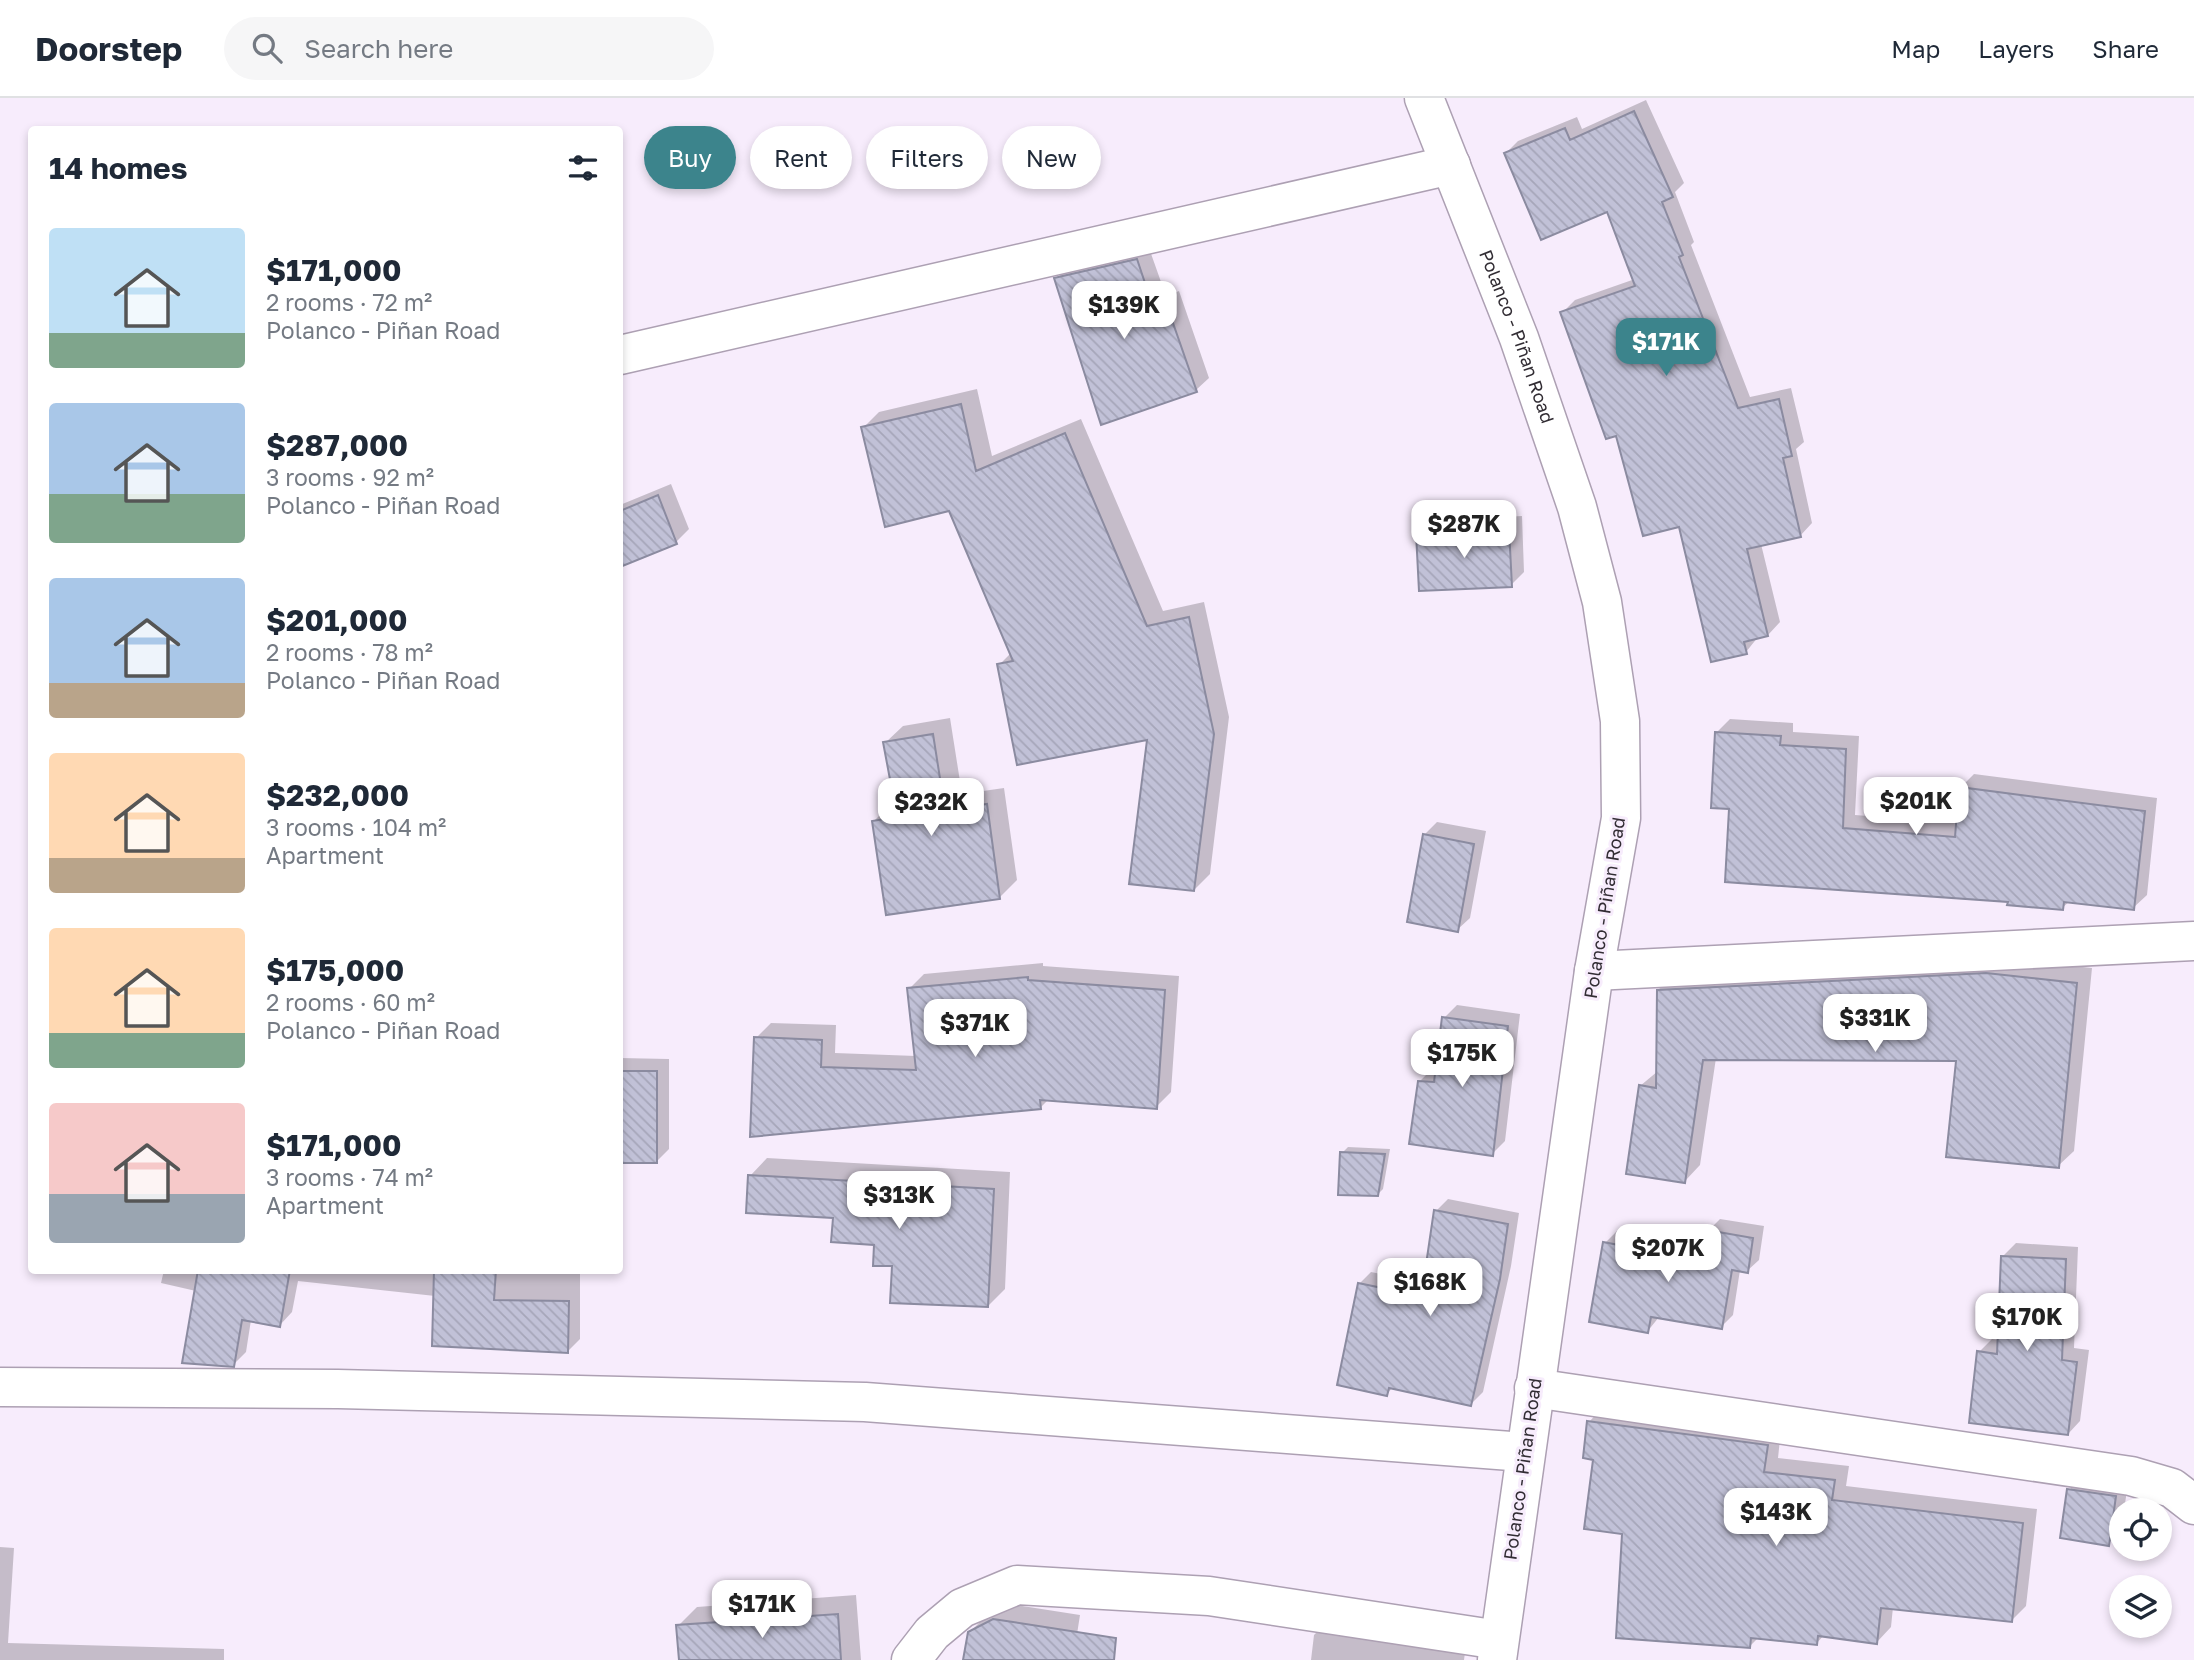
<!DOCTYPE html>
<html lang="en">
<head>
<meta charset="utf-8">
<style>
	:root { --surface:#fff; --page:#f6f6f7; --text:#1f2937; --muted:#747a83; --line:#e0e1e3; --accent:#3c848c }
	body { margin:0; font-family:"Golos Text",sans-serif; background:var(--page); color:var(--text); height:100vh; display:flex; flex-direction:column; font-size:26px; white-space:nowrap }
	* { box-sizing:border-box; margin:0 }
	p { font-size:23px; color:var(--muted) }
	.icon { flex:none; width:38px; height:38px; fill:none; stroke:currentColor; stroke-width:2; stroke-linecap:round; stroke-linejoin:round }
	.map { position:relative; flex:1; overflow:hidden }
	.side { position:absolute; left:28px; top:28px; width:595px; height:1148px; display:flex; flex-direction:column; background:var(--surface); border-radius:7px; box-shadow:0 4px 10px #0003 }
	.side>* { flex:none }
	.top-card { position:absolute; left:644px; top:28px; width:665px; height:63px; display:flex; gap:14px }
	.tools { position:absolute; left:2109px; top:1400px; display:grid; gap:14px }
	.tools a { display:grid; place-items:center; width:63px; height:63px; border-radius:50%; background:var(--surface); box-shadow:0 4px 10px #0003; font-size:35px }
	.price { position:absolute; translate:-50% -60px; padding:0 16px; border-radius:14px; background:#fff; color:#222; font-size:23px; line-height:46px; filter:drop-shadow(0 2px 4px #0008) }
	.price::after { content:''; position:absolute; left:50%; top:42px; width:21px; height:16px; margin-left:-10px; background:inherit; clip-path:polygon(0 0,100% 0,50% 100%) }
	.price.active { background:var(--accent); color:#fff }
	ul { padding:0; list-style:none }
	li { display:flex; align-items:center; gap:21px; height:175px; padding:0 21px }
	li span { display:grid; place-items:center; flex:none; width:196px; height:140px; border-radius:7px; color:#555 }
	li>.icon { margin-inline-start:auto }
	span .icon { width:84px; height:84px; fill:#fffc; stroke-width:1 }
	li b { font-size:30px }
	h2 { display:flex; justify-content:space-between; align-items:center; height:84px; padding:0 21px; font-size:30px }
	.chip { padding:0 24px; border-radius:32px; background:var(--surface); box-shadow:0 4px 10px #0003; font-size:24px; line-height:63px }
	.chip.active { background:var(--accent); color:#fff }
	header { display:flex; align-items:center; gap:42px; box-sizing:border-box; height:98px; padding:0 35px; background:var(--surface); border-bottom:2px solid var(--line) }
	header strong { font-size:33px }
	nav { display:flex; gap:38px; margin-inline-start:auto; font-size:24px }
	.search { width:490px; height:63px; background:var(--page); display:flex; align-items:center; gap:18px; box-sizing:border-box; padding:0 24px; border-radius:38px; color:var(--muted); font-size:26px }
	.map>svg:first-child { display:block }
	.shadow { fill:#0003 }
	.building { fill:url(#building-back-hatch); stroke:#8b8ba0; stroke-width:2 }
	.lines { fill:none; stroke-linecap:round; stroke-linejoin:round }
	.minor-casing { stroke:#ada0b3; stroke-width:41 }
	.secondary-casing { stroke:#ada0b3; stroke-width:41 }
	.minor { stroke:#fff; stroke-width:38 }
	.secondary { stroke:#fff; stroke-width:38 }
	.labels { text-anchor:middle; stroke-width:6; stroke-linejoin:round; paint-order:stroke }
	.street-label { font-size:18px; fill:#322d34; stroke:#f7ecfc }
</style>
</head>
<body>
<header>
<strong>Doorstep</strong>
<div class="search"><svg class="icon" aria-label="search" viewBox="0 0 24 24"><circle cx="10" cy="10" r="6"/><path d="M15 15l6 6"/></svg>Search here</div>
<nav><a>Map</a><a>Layers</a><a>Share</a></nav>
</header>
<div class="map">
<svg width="2194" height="1562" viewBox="0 0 2194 1562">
	<defs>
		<pattern id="building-back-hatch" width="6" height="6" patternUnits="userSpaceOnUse" patternTransform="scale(1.75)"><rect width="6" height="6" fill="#c1c1d7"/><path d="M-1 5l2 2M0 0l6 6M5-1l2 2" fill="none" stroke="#a6a6b9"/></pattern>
	</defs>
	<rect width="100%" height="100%" fill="#f7ecfc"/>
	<path class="shadow" d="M 1646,2 L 1684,85 L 1675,94 L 1694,144 L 1691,147 L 1750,299 L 1791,290 L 1804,344 L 1796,351 L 1812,425 L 1800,438 L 1761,446 L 1780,524 L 1768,537 L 1758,539 L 1746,554 L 1681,427 L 1617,335 L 1562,215 L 1575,202 L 1635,181 L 1608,112 L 1506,55 L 1518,43 L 1577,19 L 1582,31 Z
		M 1149,150 L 1166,198 L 1179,193 L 1209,280 L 1196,292 L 1056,181 L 1069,168 Z
		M 977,291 L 992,358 L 1081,321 L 1163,513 L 1204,504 L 1229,619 L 1210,776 L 1194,792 L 1149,640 L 999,567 L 1011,555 L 951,411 L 863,330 L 879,314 Z
		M 671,386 L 689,431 L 676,444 L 620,467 L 620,407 Z
		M 1522,418 L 1524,474 L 1511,487 L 1417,436 L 1430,423 Z
		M 950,620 L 962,696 L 1004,690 L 1017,782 L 1000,799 L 874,723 L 891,706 L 896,705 L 885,645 L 903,628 Z
		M 1730,621 L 1793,625 L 1793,634 L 1859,638 L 1855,717 L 1958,725 L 1960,690 L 1974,676 L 2157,700 L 2147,797 L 2133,810 L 2070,803 L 2062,810 L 2010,803 L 1731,709 L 1716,635 Z
		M 1437,724 L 1486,733 L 1470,820 L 1457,832 L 1424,737 Z
		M 2003,860 L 2092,870 L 2074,1053 L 2058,1068 L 1958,961 L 1716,960 L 1700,1067 L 1685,1083 L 1640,988 L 1658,973 L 1658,892 L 1674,877 Z
		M 1043,865 L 1043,868 L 1179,878 L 1171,994 L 1156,1009 L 1049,1001 L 1040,1010 L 752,1037 L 756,940 L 771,925 L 836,927 L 835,955 L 916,958 L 909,891 L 924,876 Z
		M 1457,907 L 1520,916 L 1505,1043 L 1492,1056 L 1420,983 L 1432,971 L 1437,971 L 1444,920 Z
		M 620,960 L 669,961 L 669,1051 L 656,1064 L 620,1063 Z
		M 1348,1049 L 1390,1051 L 1383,1091 L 1377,1097 L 1342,1055 Z
		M 767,1060 L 1010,1074 L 1005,1191 L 988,1208 L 894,1167 L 875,1145 L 834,1118 L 750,1078 Z
		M 1448,1101 L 1519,1115 L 1511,1168 L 1483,1294 L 1471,1306 L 1393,1289 L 1387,1296 L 1359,1186 L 1371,1174 L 1421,1184 L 1425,1180 L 1436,1113 Z
		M 1720,1121 L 1764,1128 L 1759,1162 L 1747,1173 L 1740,1172 L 1733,1217 L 1721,1229 L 1659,1219 L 1647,1234 L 1605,1145 L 1617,1133 L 1706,1150 L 1708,1133 Z
		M 2016,1145 L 2078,1149 L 2074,1250 L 2089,1252 L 2080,1323 L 2068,1336 L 1979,1254 L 1992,1241 L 1999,1242 L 2003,1158 Z
		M 164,1172 L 580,1172 L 580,1241 L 568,1253 L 435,1198 L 298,1183 L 292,1214 L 280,1227 L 251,1222 L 246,1254 L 233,1267 L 196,1193 L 161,1185 Z
		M 1603,1309 L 1781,1332 L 1778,1360 L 1849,1368 L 1846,1388 L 2037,1411 L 2026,1508 L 2011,1523 L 1893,1509 L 1891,1529 L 1877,1544 L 1824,1537 L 1816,1546 L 1759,1539 L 1750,1548 L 1624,1435 L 1595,1360 L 1589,1324 Z
		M 2082,1379 L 2128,1386 L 2124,1412 L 2121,1412 L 2121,1433 L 2108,1446 L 2069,1392 Z
		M 0,1449 L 14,1450 L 8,1545 L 224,1551 L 224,1562 L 0,1562 Z
		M 856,1497 L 861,1562 L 680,1562 L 678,1528 L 697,1509 Z
		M 1010,1506 L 1080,1517 L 1073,1562 L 965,1562 L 969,1535 L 986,1518 Z
		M 1331,1520 L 1467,1540 L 1464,1562 L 1311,1562 L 1314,1537 Z"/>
	<path class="building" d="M 1634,13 L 1673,99 L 1662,104 L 1683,157 L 1679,159 L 1738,310 L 1779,301 L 1792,358 L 1783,360 L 1801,439 L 1747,451 L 1768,538 L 1744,544 L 1747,556 L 1711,564 L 1679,429 L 1643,438 L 1616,338 L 1606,341 L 1560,214 L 1635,188 L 1607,114 L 1541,142 L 1504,55 L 1565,30 L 1570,42 Z
		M 1137,161 L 1153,209 L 1166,205 L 1197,294 L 1101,327 L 1054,180 Z
		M 961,306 L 976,373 L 1065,335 L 1147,528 L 1189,519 L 1214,636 L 1194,793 L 1129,786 L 1147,642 L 1017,667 L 997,566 L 1013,563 L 949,413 L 885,429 L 861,329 Z
		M 658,397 L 677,446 L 620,469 L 620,413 Z
		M 1509,430 L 1512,489 L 1419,493 L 1416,435 Z
		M 1715,634 L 1781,638 L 1780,647 L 1846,651 L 1843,730 L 1955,739 L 1959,689 L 2145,713 L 2134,812 L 2064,804 L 2063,812 L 2007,807 L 2008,804 L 1725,784 L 1729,711 L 1711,710 Z
		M 933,636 L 945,712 L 987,706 L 1000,801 L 886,817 L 872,723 L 897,719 L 883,644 Z
		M 1423,736 L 1474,746 L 1458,834 L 1407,824 Z
		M 1986,875 L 2077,885 L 2059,1070 L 1946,1059 L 1956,963 L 1703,962 L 1685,1085 L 1626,1076 L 1639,987 L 1656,990 L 1657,892 Z
		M 1028,879 L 1028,882 L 1165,892 L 1157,1011 L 1040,1002 L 1041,1011 L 750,1039 L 754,939 L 822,942 L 821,969 L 916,972 L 907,890 Z
		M 1442,919 L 1508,928 L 1493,1058 L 1409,1046 L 1418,983 L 1434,984 Z
		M 620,973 L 657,973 L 657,1065 L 620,1065 Z
		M 1340,1054 L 1385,1056 L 1378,1098 L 1338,1097 Z
		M 748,1077 L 994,1091 L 988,1209 L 890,1205 L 892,1168 L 873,1168 L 874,1147 L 831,1144 L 833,1120 L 746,1115 Z
		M 1434,1112 L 1508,1126 L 1500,1181 L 1471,1308 L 1389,1290 L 1387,1298 L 1337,1287 L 1358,1185 L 1411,1196 L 1411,1191 L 1422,1194 Z
		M 1707,1132 L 1753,1140 L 1748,1175 L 1732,1172 L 1722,1231 L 1651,1219 L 1648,1235 L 1589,1224 L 1603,1144 L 1702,1163 Z
		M 2001,1158 L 2066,1161 L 2062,1262 L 2077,1264 L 2068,1337 L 1969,1325 L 1977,1253 L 1997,1256 Z
		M 198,1172 L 290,1172 L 280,1229 L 242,1222 L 234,1269 L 182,1265 Z
		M 434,1172 L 496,1172 L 494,1202 L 569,1203 L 568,1255 L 432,1248 Z
		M 1587,1323 L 1768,1347 L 1764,1374 L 1835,1382 L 1832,1402 L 2023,1425 L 2012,1524 L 1881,1510 L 1877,1546 L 1818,1538 L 1817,1547 L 1751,1540 L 1750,1550 L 1616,1540 L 1622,1436 L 1584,1431 L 1593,1362 L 1583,1360 Z
		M 2067,1391 L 2116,1398 L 2109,1448 L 2060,1440 Z
		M 838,1516 L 841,1562 L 679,1562 L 676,1527 Z
		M 993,1521 L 1116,1540 L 1114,1562 L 963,1562 L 968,1534 Z"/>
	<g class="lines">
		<defs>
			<path id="minor" d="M 620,257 L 1451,67
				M 1594,873 L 2194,843
				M 0,1289 L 338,1291 L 865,1304 L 1524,1354
				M 1534,1290 L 2131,1378 L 2172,1390 L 2194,1407
				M 911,1562 L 932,1535 L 962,1510 L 1017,1487 L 1209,1498 L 1499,1542"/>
			<g id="secondary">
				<path id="s1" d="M 1424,0 L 1519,240 L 1577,409 L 1602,504 L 1620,623 L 1621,720 L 1594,873 L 1497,1562"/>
			</g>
		</defs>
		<use href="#minor" class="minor-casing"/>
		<use href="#secondary" class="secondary-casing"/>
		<use href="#minor" class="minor"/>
		<use href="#secondary" class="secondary"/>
	</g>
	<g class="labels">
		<g class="street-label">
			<text dy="6" stroke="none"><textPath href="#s1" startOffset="256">Polanco - Piñan Road</textPath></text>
			<text transform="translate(1605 810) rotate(-81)" y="6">Polanco - Piñan Road</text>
			<text transform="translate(1523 1371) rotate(-82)" y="6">Polanco - Piñan Road</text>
		</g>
	</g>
</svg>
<div class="tools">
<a><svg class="icon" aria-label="locate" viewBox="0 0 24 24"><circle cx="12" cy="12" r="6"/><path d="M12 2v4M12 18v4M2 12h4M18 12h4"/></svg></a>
<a><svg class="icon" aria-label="layers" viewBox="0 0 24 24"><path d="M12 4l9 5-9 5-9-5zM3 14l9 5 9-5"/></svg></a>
</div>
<b class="price" style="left:1124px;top:243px">$139K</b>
<b class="price active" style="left:1666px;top:280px">$171K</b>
<b class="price" style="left:1464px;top:462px">$287K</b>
<b class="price" style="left:1916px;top:739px">$201K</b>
<b class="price" style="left:931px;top:740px">$232K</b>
<b class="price" style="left:1875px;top:956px">$331K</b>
<b class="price" style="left:975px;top:961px">$371K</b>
<b class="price" style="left:1462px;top:991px">$175K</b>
<b class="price" style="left:899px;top:1133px">$313K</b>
<b class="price" style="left:1668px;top:1186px">$207K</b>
<b class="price" style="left:1430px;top:1220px">$168K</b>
<b class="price" style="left:2027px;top:1255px">$170K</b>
<b class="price" style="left:1776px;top:1450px">$143K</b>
<b class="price" style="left:762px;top:1542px">$171K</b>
<div class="top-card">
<a class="chip active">Buy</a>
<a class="chip">Rent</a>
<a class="chip">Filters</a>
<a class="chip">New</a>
</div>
<section class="side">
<h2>14 homes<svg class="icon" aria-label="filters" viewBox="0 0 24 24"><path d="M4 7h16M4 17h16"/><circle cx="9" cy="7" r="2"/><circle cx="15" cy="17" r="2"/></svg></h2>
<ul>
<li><span style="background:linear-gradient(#bfe0f5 75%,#7fa58c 0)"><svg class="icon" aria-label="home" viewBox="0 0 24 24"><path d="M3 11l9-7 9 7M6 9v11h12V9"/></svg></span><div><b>$171,000</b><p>2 rooms · 72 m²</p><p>Polanco - Piñan Road</p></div></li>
<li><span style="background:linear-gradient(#a9c7e8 65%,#7fa58c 0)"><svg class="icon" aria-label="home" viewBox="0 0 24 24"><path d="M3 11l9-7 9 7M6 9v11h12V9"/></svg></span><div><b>$287,000</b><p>3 rooms · 92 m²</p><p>Polanco - Piñan Road</p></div></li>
<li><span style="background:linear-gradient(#a9c7e8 75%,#b9a48a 0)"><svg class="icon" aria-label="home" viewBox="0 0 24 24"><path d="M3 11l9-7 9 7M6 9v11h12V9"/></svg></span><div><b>$201,000</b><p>2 rooms · 78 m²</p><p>Polanco - Piñan Road</p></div></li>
<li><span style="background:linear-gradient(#ffd9b3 75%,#b9a48a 0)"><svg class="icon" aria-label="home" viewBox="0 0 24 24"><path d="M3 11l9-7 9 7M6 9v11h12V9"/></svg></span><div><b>$232,000</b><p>3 rooms · 104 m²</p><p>Apartment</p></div></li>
<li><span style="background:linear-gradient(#ffd9b3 75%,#7fa58c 0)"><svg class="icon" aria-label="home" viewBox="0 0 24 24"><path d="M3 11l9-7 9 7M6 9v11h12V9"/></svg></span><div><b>$175,000</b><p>2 rooms · 60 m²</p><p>Polanco - Piñan Road</p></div></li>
<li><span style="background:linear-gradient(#f6c9c9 65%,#9aa5b1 0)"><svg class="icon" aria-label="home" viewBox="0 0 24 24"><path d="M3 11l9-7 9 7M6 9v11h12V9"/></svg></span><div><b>$171,000</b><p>3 rooms · 74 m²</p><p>Apartment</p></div></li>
</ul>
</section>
</div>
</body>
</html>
